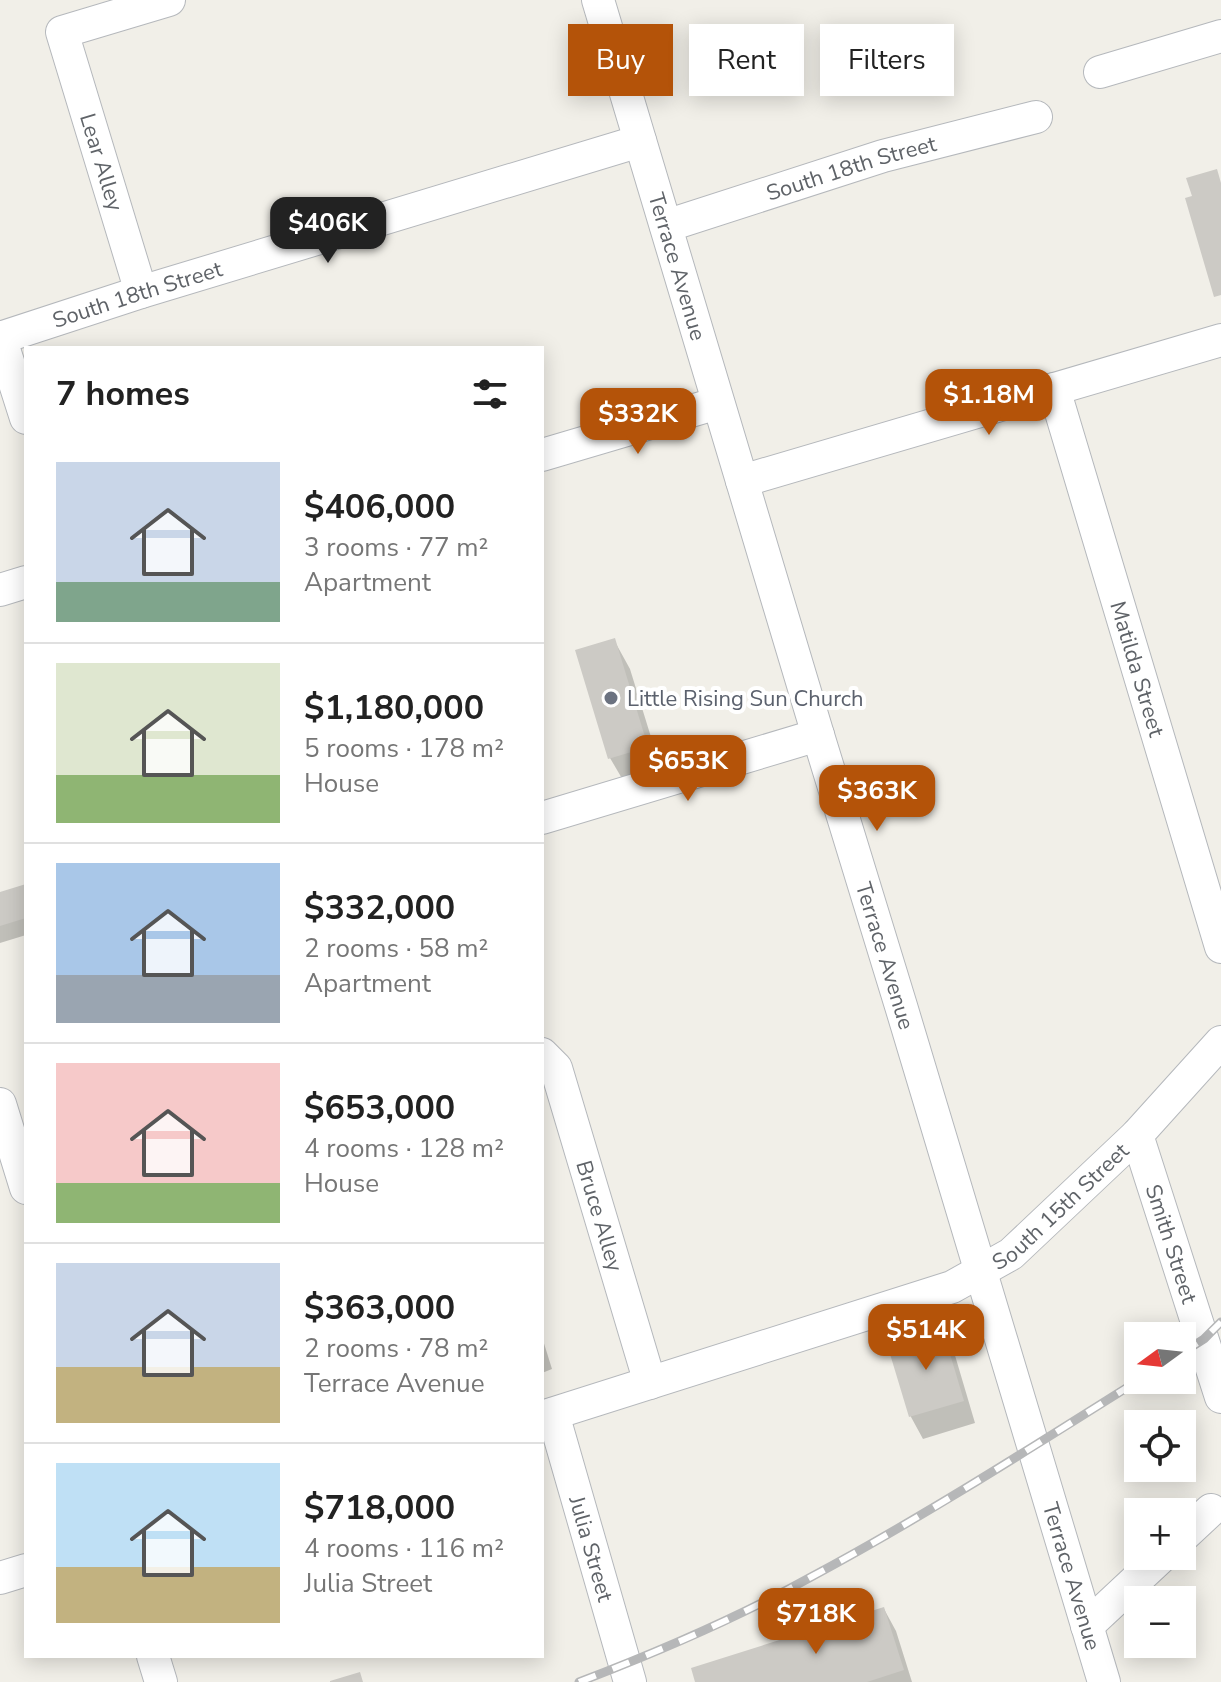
<!DOCTYPE html>
<html lang="en">
<head>
<meta charset="utf-8">
<style>
	:root { --surface:#fff; --page:#f6f6f6; --text:#222; --muted:#767676; --line:#e0e0e0; --accent:#b45309 }
	body { margin:0; font-family:"Nunito Sans",sans-serif; background:var(--page); color:var(--text); height:100vh; display:flex; flex-direction:column; font-size:30px; white-space:nowrap }
	* { box-sizing:border-box; margin:0 }
	p { font-size:26px; color:var(--muted) }
	.icon { flex:none; width:44px; height:44px; fill:none; stroke:currentColor; stroke-width:2; stroke-linecap:round; stroke-linejoin:round }
	.map { position:relative; flex:1; overflow:hidden }
	.panel { position:absolute; left:24px; top:346px; width:520px; height:1312px; display:flex; flex-direction:column; background:var(--surface); border-radius:0px; box-shadow:0 4px 20px #0003 }
	.panel>* { flex:none }
	.top-card { position:absolute; left:568px; top:24px; width:532px; height:72px; display:flex; gap:16px }
	.needle { width:52px; rotate:255deg }
	.controls { position:absolute; left:1124px; top:1322px; display:grid; gap:16px }
	.controls a { display:grid; place-items:center; width:72px; height:72px; border-radius:0px; background:var(--surface); box-shadow:0 4px 20px #0003; font-size:40px }
	.price { position:absolute; translate:-50% -68px; padding:0 18px; border-radius:16px; background:var(--accent); color:#fff; font-size:26px; line-height:52px; filter:drop-shadow(0 2px 4px #0008) }
	.price::after { content:''; position:absolute; left:50%; top:48px; width:24px; height:18px; margin-left:-12px; background:inherit; clip-path:polygon(0 0,100% 0,50% 100%) }
	.price.selected { background:#222; color:#fff }
	ul { padding:0; list-style:none }
	li { display:flex; align-items:center; gap:24px; height:200px; padding:0 32px }
	li+li { border-top:2px solid var(--line) }
	li span { display:grid; place-items:center; flex:none; width:224px; height:160px; border-radius:0px; color:#555 }
	li>.icon { margin-inline-start:auto }
	span .icon { width:96px; height:96px; fill:#fffc; stroke-width:1 }
	li b { font-size:34px }
	h2 { display:flex; justify-content:space-between; align-items:center; height:96px; padding:0 32px; font-size:34px }
	.chip { padding:0 28px; border-radius:0px; background:var(--surface); box-shadow:0 4px 20px #0003; font-size:28px; line-height:72px }
	.chip.selected { background:var(--accent); color:#fff }
	.map>svg:first-child { display:block }
	.shadow { fill:#0003 }
	.building { fill:#cccac5 }
	.lines { fill:none; stroke-linecap:round; stroke-linejoin:round }
	.minor-casing { stroke:#b5b8bc; stroke-width:34 }
	.minor { stroke:#fff; stroke-width:32 }
	.rail-casing { stroke:#b6b7b8; stroke-width:9 }
	.rail { stroke:#fff; stroke-width:6; stroke-dasharray:18; stroke-linecap:butt }
	.worship-dot { fill:#6b7280; stroke:#fff; stroke-width:3 }
	.labels { text-anchor:middle; stroke-width:8; stroke-linejoin:round; paint-order:stroke }
	.street-label { font-size:22px; fill:#5f6368; stroke:#fff }
	.worship-label { font-size:22px; fill:#5b616d; stroke:#fff; text-anchor:start }
</style>
</head>
<body>
<div class="map">
<svg width="1221" height="1682" viewBox="0 0 1221 1682">
	<rect width="100%" height="100%" fill="#f1efe8"/>
	<path class="shadow" d="M 614,640 L 630,669 L 663,776 L 627,787 L 610,758 Z
		M 26,886 L 26,935 L 0,943 L 0,894 Z
		M 941,1330 L 954,1352 L 975,1423 L 923,1439 L 911,1417 L 889,1345 Z
		M 542,1337 L 552,1369 L 542,1373 Z
		M 884,1609 L 896,1631 L 912,1682 L 698,1682 Z"/>
	<path class="building" d="M 1217,169 L 1221,183 L 1221,295 L 1214,297 L 1185,198 L 1192,196 L 1186,178 Z
		M 615,638 L 648,747 L 608,759 L 575,650 Z
		M 26,884 L 26,918 L 0,926 L 0,892 Z
		M 942,1327 L 964,1401 L 909,1417 L 887,1344 Z
		M 884,1607 L 904,1670 L 867,1682 L 695,1682 L 691,1668 Z
		M 360,1672 L 363,1682 L 330,1682 L 330,1681 Z"/>
	<g class="lines">
		<defs>
			<g id="minor">
				<path id="s1" d="M 598,0 L 818,735 L 901,1006 L 1104,1682"/>
				<path d="M 1100,72 L 1221,36"/>
				<path id="s2" d="M 666,226 L 883,156 L 1036,117"/>
				<path d="M 141,292 L 62,32 L 169,0"/>
				<path d="M 0,337 L 26,418"/>
				<path id="s3" d="M 0,338 L 141,292 L 640,141"/>
				<path id="s4" d="M 1054,389 L 1221,947"/>
				<path d="M 542,455 L 718,403"/>
				<path d="M 742,481 L 1221,340"/>
				<path d="M 0,590 L 26,582"/>
				<path d="M 542,818 L 818,735"/>
				<path id="s5" d="M 542,1054 L 556,1068 L 650,1383"/>
				<path d="M 0,1104 L 26,1188"/>
				<path id="s6" d="M 1137,1135 L 1221,1397"/>
				<path id="s7" d="M 553,1414 L 630,1682"/>
				<path id="s8" d="M 542,1417 L 952,1287 L 1011,1254 L 1137,1135 L 1221,1042"/>
				<path d="M 1182,1537 L 1211,1510"/>
				<path d="M 0,1578 L 26,1570"/>
				<path d="M 1087,1626 L 1162,1556"/>
				<path d="M 153,1656 L 161,1682"/>
			</g>
		</defs>
		<use href="#minor" class="minor-casing"/>
		<use href="#minor" class="minor"/>
		<defs>
			<path id="rail" d="M 1182,1353 L 1204,1339 L 1221,1322
				M 579,1682 C 658,1652 737,1618 811,1577 C 923,1517 1031,1448 1139,1380"/>
		</defs>
		<use href="#rail" class="rail-casing"/>
		<use href="#rail" class="rail"/>
	</g>
	<circle class="worship-dot" cx="611" cy="698" r="8"/>
	<g class="labels">
		<g class="street-label">
			<text transform="translate(102 162) rotate(73)" y="8">Lear Alley</text>
			<text dy="8" stroke="none"><textPath href="#s2" startOffset="194">South 18th Street</textPath></text>
			<text dy="8" stroke="none"><textPath href="#s1" startOffset="278">Terrace Avenue</textPath></text>
			<text dy="8" stroke="none"><textPath href="#s3" startOffset="144">South 18th Street</textPath></text>
			<text dy="8" stroke="none"><textPath href="#s4" startOffset="292">Matilda Street</textPath></text>
			<text dy="8" stroke="none"><textPath href="#s1" startOffset="998">Terrace Avenue</textPath></text>
			<text dy="8" stroke="none"><textPath href="#s8" startOffset="566">South 15th Street</textPath></text>
			<text dy="8" stroke="none"><textPath href="#s5" startOffset="174">Bruce Alley</textPath></text>
			<text dy="8" stroke="none"><textPath href="#s6" startOffset="114">Smith Street</textPath></text>
			<text dy="8" stroke="none"><textPath href="#s7" startOffset="140">Julia Street</textPath></text>
			<text dy="8" stroke="none"><textPath href="#s1" startOffset="1646">Terrace Avenue</textPath></text>
		</g>
		<g class="worship-label">
			<text x="627" y="706">Little Rising Sun Church</text>
		</g>
	</g>
</svg>
<div class="controls">
<a><svg class="needle" viewBox="-14 -14 28 28"><path d="M0-13l5 13h-10z" fill="#e53935"/><path d="M0 13l5-13h-10z" fill="#767676"/></svg></a>
<a><svg class="icon" aria-label="locate" viewBox="0 0 24 24"><circle cx="12" cy="12" r="6"/><path d="M12 2v4M12 18v4M2 12h4M18 12h4"/></svg></a>
<a>+</a>
<a>−</a>
</div>
<b class="price selected" style="left:328px;top:265px">$406K</b>
<b class="price" style="left:989px;top:437px">$1.18M</b>
<b class="price" style="left:638px;top:456px">$332K</b>
<b class="price" style="left:688px;top:803px">$653K</b>
<b class="price" style="left:877px;top:833px">$363K</b>
<b class="price" style="left:926px;top:1372px">$514K</b>
<b class="price" style="left:816px;top:1656px">$718K</b>
<div class="top-card">
<a class="chip selected">Buy</a>
<a class="chip">Rent</a>
<a class="chip">Filters</a>
</div>
<section class="panel">
<h2>7 homes<svg class="icon" aria-label="filters" viewBox="0 0 24 24"><path d="M4 7h16M4 17h16"/><circle cx="9" cy="7" r="2"/><circle cx="15" cy="17" r="2"/></svg></h2>
<ul>
<li><span style="background:linear-gradient(#c9d6e8 75%,#7fa58c 0)"><svg class="icon" aria-label="home" viewBox="0 0 24 24"><path d="M3 11l9-7 9 7M6 9v11h12V9"/></svg></span><div><b>$406,000</b><p>3 rooms · 77 m²</p><p>Apartment</p></div></li>
<li><span style="background:linear-gradient(#dfe7d0 70%,#8fb573 0)"><svg class="icon" aria-label="home" viewBox="0 0 24 24"><path d="M3 11l9-7 9 7M6 9v11h12V9"/></svg></span><div><b>$1,180,000</b><p>5 rooms · 178 m²</p><p>House</p></div></li>
<li><span style="background:linear-gradient(#a9c7e8 70%,#9aa5b1 0)"><svg class="icon" aria-label="home" viewBox="0 0 24 24"><path d="M3 11l9-7 9 7M6 9v11h12V9"/></svg></span><div><b>$332,000</b><p>2 rooms · 58 m²</p><p>Apartment</p></div></li>
<li><span style="background:linear-gradient(#f6c9c9 75%,#8fb573 0)"><svg class="icon" aria-label="home" viewBox="0 0 24 24"><path d="M3 11l9-7 9 7M6 9v11h12V9"/></svg></span><div><b>$653,000</b><p>4 rooms · 128 m²</p><p>House</p></div></li>
<li><span style="background:linear-gradient(#c9d6e8 65%,#c2b280 0)"><svg class="icon" aria-label="home" viewBox="0 0 24 24"><path d="M3 11l9-7 9 7M6 9v11h12V9"/></svg></span><div><b>$363,000</b><p>2 rooms · 78 m²</p><p>Terrace Avenue</p></div></li>
<li><span style="background:linear-gradient(#bfe0f5 65%,#c2b280 0)"><svg class="icon" aria-label="home" viewBox="0 0 24 24"><path d="M3 11l9-7 9 7M6 9v11h12V9"/></svg></span><div><b>$718,000</b><p>4 rooms · 116 m²</p><p>Julia Street</p></div></li>
</ul>
</section>
</div>
</body>
</html>
